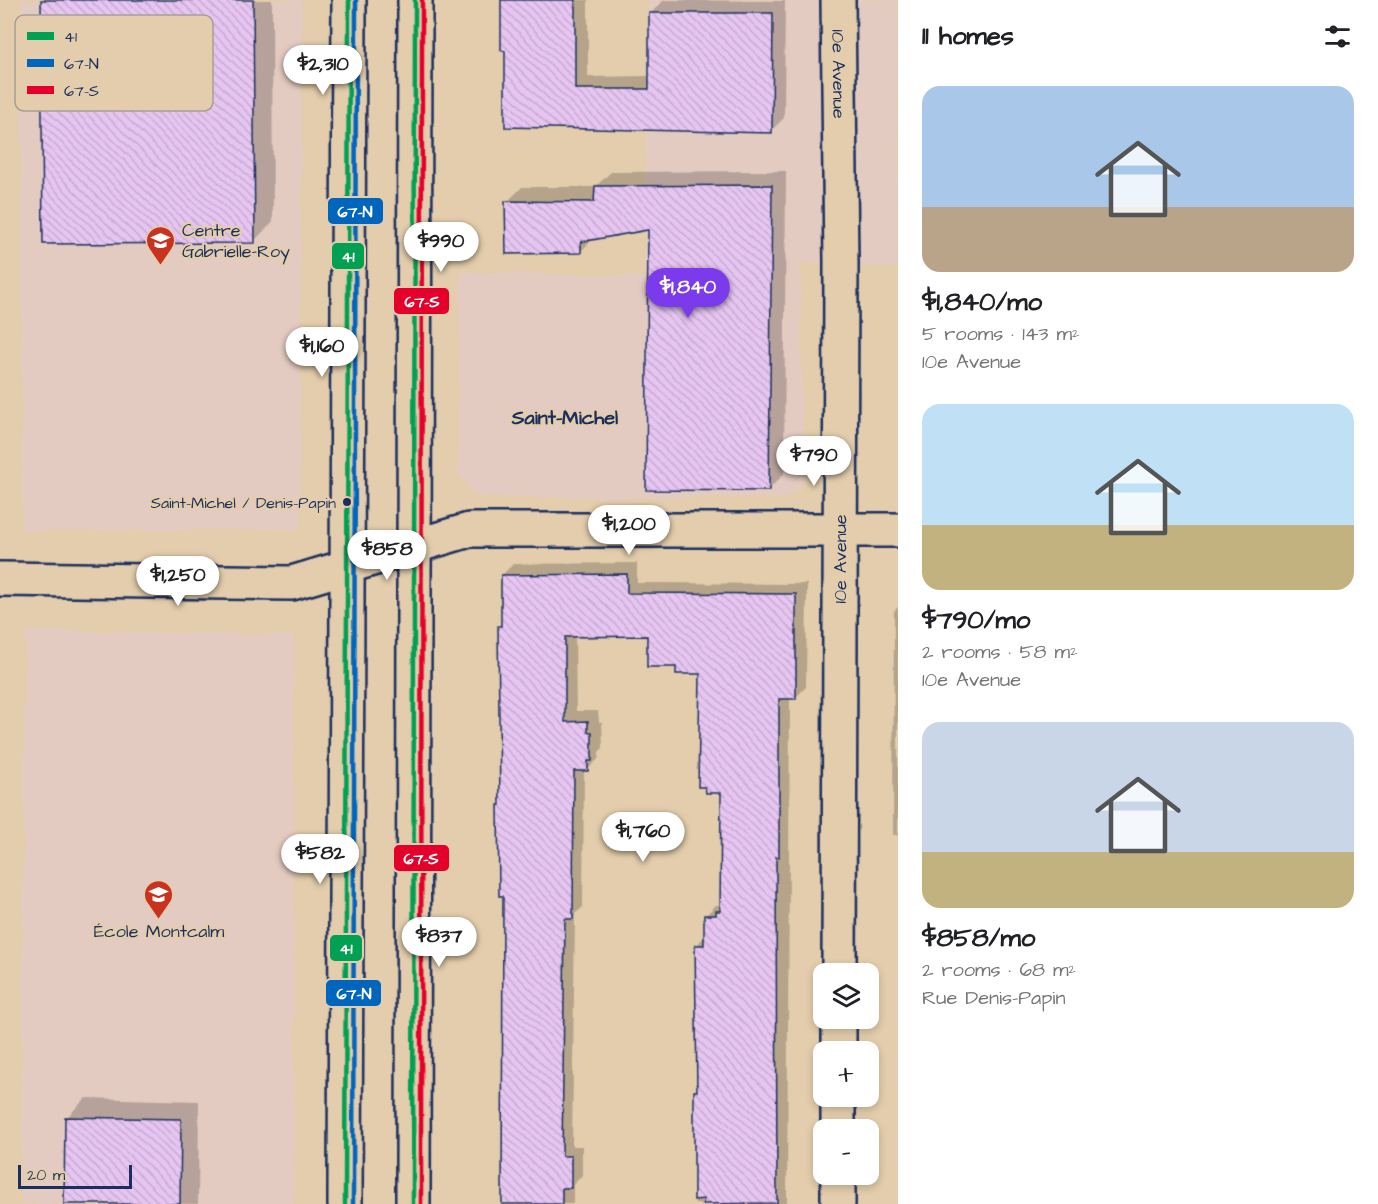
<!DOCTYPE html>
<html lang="en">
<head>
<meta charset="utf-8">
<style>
	:root { --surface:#fff; --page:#f6f6f6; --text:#202124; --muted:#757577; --accent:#7c3aed }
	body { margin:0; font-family:"Architects Daughter",sans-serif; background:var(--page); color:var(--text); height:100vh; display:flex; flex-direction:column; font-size:22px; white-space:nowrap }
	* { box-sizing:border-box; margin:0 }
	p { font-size:20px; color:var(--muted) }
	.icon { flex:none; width:33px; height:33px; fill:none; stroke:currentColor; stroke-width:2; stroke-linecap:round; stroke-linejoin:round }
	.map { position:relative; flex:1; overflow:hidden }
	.panel { display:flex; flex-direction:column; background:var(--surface); width:480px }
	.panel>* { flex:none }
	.buttons { position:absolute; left:813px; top:963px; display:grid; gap:12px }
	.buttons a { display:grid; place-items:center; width:66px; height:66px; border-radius:12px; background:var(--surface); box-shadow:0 3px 9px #0003; font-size:30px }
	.scale { position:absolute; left:18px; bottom:15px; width:114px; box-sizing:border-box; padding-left:6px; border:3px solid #1b2f5e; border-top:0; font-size:16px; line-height:21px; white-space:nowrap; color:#1b2f5e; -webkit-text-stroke:4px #e3cdac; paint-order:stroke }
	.price { position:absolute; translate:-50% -51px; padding:0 14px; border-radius:21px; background:#fff; color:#222; font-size:20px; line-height:39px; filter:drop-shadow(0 2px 3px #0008) }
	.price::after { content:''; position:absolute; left:50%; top:36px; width:18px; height:14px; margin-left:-9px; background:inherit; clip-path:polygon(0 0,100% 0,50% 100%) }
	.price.on { background:var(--accent); color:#fff }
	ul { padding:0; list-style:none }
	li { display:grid; align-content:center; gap:12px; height:318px; padding:0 24px }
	li span { display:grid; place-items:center; height:186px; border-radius:18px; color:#555 }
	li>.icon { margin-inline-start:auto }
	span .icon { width:108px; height:108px; fill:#fffc; stroke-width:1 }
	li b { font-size:26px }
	h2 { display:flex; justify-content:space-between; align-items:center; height:72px; padding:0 24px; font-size:26px }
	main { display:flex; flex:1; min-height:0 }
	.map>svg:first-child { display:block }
	.built { fill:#e4cbc1 }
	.shadow { fill:#0003 }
	.building { fill:url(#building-back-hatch); stroke:#1b2f5e; stroke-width:1.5 }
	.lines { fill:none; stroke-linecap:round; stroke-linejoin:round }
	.street-casing { stroke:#1b2f5e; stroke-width:38 }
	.secondary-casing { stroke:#1b2f5e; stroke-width:38 }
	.street { stroke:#e3cdac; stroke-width:33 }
	.secondary { stroke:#e3cdac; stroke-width:33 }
	.bus-1-casing { stroke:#e3cdac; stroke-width:9 }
	.bus-2-casing { stroke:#e3cdac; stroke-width:9 }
	.bus-3-casing { stroke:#e3cdac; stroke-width:9 }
	.bus-1 { stroke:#01a052; stroke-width:4.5 }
	.bus-2 { stroke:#0065bd; stroke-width:4.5 }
	.bus-3 { stroke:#e4002b; stroke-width:4.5 }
	.bus-dot { fill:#1b2f5e; stroke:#e3cdac; stroke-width:2 }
	.labels { text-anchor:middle; stroke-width:4.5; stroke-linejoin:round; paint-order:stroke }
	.bus-label { font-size:16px; fill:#1b2f5e; stroke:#e3cdac; text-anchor:end }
	.street-label { font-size:18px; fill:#1b2f5e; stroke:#e3cdac }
	.poi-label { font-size:18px; fill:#1b2f5e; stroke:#e3cdac; text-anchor:start }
	.neighbourhood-label { font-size:20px; font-weight:bold; fill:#1b2f5e; stroke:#e3cdac }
	.key { fill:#e3cdac; stroke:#a79e95; stroke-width:1.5 }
	.key-label { font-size:16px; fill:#1b2f5e }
	.line-badge { stroke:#e3cdac; stroke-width:2 }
	.badge-label { font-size:16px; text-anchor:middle; font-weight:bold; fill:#fff }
</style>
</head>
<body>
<main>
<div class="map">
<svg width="898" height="1204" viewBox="0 0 898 1204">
	<defs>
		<pattern id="building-back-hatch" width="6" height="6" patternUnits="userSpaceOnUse" patternTransform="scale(1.5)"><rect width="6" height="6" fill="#e7c5f1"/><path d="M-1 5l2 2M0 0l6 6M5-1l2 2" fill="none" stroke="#c6aad1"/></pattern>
	</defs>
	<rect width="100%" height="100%" fill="#e3cdac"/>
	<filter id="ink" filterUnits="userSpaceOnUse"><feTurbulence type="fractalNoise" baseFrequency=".0167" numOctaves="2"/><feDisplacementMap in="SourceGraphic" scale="12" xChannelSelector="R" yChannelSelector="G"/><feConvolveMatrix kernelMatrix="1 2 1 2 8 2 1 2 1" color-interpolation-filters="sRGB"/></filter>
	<g filter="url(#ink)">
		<path class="built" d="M 21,0 L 302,0 L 300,529 L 22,531 Z
			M 648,0 L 898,0 L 898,267 L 800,263 L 803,484 L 786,498 L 478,497 L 457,472 L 460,272 L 644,276 Z
			M 25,630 L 294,635 L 294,1204 L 21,1204 Z"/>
		<path class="shadow" d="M 43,0 L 272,0 L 273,222 L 254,241 Z
			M 503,0 L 588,0 L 588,77 L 650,76 L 651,13 L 664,0 L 785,1 L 784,118 L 771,131 L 507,126 L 507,49 Z
			M 786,171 L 784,474 L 769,489 L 649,228 L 594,238 L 580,252 L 507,202 L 522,187 L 595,187 L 611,172 Z
			M 637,563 L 637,583 L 807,584 L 806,687 L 795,698 L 790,698 L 787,1204 L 695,1204 L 696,1091 L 699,1088 L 696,946 L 705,936 L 705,916 L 716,905 L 722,905 L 722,791 L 701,673 L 677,666 L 649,635 L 575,635 L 576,711 L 598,711 L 599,722 L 602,722 L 603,748 L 599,752 L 599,758 L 588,769 L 584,769 L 583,907 L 575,914 L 572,1146 L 582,1146 L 582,1175 L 573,1185 L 573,1204 L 504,1204 L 504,895 L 500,894 L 500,627 L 503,624 L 502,575 L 513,564 Z
			M 898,607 L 898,835 L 893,835 L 894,611 Z
			M 86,1098 L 199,1101 L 198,1204 L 66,1204 L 67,1117 Z"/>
		<path class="building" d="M 41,0 L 253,0 L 255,243 L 43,244 Z
			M 501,0 L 575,0 L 575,89 L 649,89 L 649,13 L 773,13 L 772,133 L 505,127 L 505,51 L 501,50 Z
			M 772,185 L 769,491 L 646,490 L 648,230 L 581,242 L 581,253 L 506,254 L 505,201 L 594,202 L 595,186 Z
			M 627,574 L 627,593 L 796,594 L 796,699 L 779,699 L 779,857 L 776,857 L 777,1203 L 703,1204 L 704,1199 L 694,1200 L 694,1091 L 697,1091 L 695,945 L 704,945 L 704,915 L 716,915 L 716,911 L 720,911 L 721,793 L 706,793 L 705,787 L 698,787 L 700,674 L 676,674 L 676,667 L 647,667 L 647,636 L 565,637 L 565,722 L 588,721 L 588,732 L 592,732 L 592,761 L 588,761 L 588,771 L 574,771 L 573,919 L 565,919 L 562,1156 L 571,1156 L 571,1188 L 562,1188 L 562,1204 L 502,1204 L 503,896 L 499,896 L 498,805 L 500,805 L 498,626 L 501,626 L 501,575 Z
			M 65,1117 L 181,1119 L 180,1204 L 64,1204 Z"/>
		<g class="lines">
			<defs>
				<g id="street">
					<path id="s1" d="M 838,0 L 841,263 L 839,974"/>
					<path d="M 0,579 L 292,583 L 469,530 L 898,530"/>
					<path d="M 839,1052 L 839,1018"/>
					<path d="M 838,1130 L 838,1096"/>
					<path d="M 838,1204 L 838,1174"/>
				</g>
				<path id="secondary" d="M 345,1204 L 349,0
					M 413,1204 L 415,0"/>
			</defs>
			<use href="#street" class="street-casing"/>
			<use href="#secondary" class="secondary-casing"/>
			<use href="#street" class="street"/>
			<use href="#secondary" class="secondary"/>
			<defs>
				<path id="bus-1" d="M 345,1204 L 349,0
					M 413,1204 L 415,0"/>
				<path id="bus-2" d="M 353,1204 L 356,0"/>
				<path id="bus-3" d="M 421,1204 L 422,0"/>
			</defs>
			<use href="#bus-1" class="bus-1-casing"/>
			<use href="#bus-2" class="bus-2-casing"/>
			<use href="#bus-3" class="bus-3-casing"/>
			<use href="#bus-1" class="bus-1"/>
			<use href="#bus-2" class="bus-2"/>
			<use href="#bus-3" class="bus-3"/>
		</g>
	</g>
	<defs>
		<symbol id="school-pin" viewBox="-11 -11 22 30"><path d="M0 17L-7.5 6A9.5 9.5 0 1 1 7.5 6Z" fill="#c8321e" stroke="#e3cdac"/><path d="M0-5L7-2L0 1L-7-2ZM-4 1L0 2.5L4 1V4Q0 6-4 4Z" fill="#fff"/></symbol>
	</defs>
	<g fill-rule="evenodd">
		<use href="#school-pin" x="144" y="224" width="33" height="45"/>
		<use href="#school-pin" x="142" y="878" width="33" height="45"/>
	</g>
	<circle class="bus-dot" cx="347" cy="502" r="5"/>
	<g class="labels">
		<g class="bus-label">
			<text x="336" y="508">Saint-Michel / Denis-Papin</text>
		</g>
		<g class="street-label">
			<text dy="6" stroke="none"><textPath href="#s1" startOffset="74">10e Avenue</textPath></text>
			<text transform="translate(840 559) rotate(-90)" y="6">10e Avenue</text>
		</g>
		<g class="poi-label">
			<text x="182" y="236">Centre<tspan x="182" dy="21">Gabrielle-Roy</tspan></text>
			<text x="159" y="937" text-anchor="middle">École Montcalm</text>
		</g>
		<g class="neighbourhood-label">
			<text x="565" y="424">Saint-Michel</text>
		</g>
	</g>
	<rect x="15" y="15" width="198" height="96" rx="9" class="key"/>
	<rect x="27" y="32" width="27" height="8" fill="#01a052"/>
	<rect x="27" y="59" width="27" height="8" fill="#0065bd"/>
	<rect x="27" y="86" width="27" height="8" fill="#e4002b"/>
	<g class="key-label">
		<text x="64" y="42">41</text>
		<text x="64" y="69">67-N</text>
		<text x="64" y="96">67-S</text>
	</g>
	<g class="line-badge">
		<rect x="327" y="197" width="57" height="28" rx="6" fill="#0065bd"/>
		<rect x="331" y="242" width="34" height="28" rx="6" fill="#01a052"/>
		<rect x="393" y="287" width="57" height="28" rx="6" fill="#e4002b"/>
		<rect x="393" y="844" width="57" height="28" rx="6" fill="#e4002b"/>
		<rect x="329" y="934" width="34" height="28" rx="6" fill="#01a052"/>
		<rect x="325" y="979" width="57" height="28" rx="6" fill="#0065bd"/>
	</g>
	<g class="badge-label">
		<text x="355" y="217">67-N</text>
		<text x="348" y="262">41</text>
		<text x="422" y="307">67-S</text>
		<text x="421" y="864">67-S</text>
		<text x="346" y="954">41</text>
		<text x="354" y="999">67-N</text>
	</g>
</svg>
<div class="buttons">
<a><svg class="icon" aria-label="layers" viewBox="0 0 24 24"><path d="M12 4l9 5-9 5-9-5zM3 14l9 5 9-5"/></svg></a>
<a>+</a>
<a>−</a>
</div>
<div class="scale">20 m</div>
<b class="price" style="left:323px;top:96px">$2,310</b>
<b class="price" style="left:441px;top:273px">$990</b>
<b class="price on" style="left:688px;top:319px">$1,840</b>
<b class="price" style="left:322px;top:378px">$1,160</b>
<b class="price" style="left:814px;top:487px">$790</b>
<b class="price" style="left:629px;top:556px">$1,200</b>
<b class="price" style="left:387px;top:581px">$858</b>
<b class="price" style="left:178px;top:607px">$1,250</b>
<b class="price" style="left:643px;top:863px">$1,760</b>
<b class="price" style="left:320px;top:885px">$582</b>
<b class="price" style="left:439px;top:968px">$837</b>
</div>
<section class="panel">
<h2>11 homes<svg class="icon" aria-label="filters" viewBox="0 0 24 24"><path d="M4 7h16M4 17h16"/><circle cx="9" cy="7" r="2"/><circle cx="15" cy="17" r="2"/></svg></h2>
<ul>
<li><span style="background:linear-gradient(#a9c7e8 65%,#b9a48a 0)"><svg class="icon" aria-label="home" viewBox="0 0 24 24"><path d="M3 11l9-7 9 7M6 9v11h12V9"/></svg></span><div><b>$1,840/mo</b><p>5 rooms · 143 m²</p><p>10e Avenue</p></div></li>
<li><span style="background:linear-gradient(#bfe0f5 65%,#c2b280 0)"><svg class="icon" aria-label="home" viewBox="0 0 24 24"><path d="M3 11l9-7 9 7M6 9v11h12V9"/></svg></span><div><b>$790/mo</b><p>2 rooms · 58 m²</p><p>10e Avenue</p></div></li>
<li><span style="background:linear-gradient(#c9d6e8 70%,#c2b280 0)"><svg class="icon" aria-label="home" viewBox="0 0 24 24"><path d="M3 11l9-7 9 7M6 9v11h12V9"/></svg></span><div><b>$858/mo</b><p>2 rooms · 68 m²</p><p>Rue Denis-Papin</p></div></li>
</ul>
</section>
</main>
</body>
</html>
